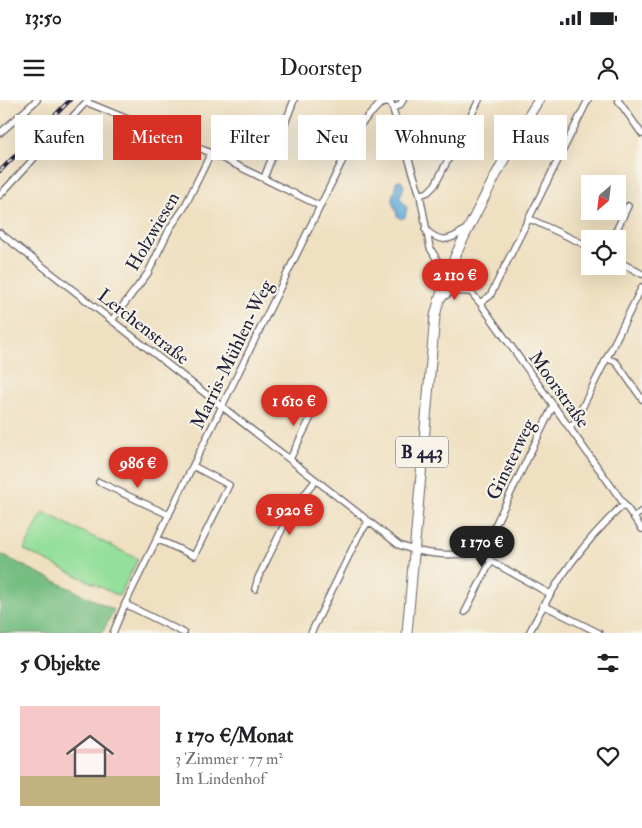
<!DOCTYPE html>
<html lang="de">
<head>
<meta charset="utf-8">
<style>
	:root { --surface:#fff; --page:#f6f6f6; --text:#202124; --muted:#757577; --accent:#d93025 }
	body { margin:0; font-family:"IM FELL Double Pica",serif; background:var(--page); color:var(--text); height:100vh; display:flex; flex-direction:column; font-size:19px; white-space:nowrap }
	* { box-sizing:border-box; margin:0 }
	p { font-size:16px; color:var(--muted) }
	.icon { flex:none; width:28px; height:28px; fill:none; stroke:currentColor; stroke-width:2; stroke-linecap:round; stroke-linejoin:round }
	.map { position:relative; height:533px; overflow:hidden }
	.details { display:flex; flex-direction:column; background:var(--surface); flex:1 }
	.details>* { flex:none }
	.banner { position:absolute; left:15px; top:15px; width:612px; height:45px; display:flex; gap:10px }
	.needle { width:32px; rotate:208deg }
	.buttons { position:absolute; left:581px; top:75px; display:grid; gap:10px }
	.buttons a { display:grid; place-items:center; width:45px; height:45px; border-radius:0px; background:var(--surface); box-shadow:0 5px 20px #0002; font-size:25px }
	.price { position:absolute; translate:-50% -42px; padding:0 11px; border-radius:18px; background:var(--accent); color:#fff; font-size:16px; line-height:32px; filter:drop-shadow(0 1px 2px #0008) }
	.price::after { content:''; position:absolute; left:50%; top:30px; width:15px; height:11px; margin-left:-8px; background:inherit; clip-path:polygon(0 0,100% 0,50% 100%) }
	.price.active { background:#222; color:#fff }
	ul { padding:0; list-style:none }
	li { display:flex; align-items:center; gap:15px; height:125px; padding:0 20px }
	li span { display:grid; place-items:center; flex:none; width:140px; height:100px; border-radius:0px; color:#555 }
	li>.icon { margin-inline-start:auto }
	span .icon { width:60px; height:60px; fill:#fffc; stroke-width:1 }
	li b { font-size:21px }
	h2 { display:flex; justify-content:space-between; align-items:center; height:60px; padding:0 20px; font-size:21px }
	.chip { padding:0 18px; border-radius:0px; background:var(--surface); box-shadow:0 5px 20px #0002; font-size:18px; line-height:45px }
	.chip.active { background:var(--accent); color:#fff }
	.status { display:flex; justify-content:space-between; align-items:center; height:35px; padding:0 25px; background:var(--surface); direction:ltr }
	.status svg { height:14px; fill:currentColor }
	header { display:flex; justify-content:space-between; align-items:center; height:65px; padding:0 20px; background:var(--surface); font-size:22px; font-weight:600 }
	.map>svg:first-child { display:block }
	.green { fill:#94df9b; stroke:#5b806b }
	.forest { fill:#77be83; stroke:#4c705f }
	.water { fill:#65acdc; stroke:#44678c }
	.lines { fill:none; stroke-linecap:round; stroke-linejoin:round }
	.minor-casing { stroke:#6a646a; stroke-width:8 }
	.primary-casing { stroke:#6a646a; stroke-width:11 }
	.minor { stroke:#fff; stroke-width:5.5 }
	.primary { stroke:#fff; stroke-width:9 }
	.rail-casing { stroke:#22223b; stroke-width:4 }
	.rail { stroke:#f7f3e8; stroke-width:2; stroke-dasharray:5.5; stroke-linecap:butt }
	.labels { text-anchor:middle; stroke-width:4.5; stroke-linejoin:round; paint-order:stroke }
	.shield { fill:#f7f3e8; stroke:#62616f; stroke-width:1 }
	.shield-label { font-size:18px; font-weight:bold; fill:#22223b }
	.street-label { font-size:19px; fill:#22223b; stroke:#f7f3e8 }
</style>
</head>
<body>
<div class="status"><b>13:50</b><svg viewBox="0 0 49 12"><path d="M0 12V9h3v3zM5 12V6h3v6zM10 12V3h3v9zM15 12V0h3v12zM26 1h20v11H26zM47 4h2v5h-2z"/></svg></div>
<header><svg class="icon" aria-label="menu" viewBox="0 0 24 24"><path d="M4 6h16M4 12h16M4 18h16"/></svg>Doorstep<svg class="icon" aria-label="person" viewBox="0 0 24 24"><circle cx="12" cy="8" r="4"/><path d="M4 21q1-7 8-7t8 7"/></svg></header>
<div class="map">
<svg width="642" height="533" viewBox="0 0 642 533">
	<rect width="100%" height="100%" fill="#f7f3e8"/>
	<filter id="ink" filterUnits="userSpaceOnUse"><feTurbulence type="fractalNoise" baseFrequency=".02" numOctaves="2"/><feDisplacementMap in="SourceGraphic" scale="10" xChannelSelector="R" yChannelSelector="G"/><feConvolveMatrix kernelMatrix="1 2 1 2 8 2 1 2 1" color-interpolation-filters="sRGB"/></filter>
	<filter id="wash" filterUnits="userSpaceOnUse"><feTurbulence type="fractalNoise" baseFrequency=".0096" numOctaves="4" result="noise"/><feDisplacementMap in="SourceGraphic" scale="20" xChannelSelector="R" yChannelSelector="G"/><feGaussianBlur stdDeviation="1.12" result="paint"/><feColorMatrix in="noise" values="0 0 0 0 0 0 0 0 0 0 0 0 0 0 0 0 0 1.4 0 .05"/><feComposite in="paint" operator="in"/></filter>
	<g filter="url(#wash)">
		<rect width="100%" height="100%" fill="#efe0c1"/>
		<path class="green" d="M 43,412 L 138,459 L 119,496 L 24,450 Z"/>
		<path class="forest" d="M 0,454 L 114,510 L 102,533 L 0,533 Z"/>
		<path class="water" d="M 396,81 L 401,81 L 404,86 L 400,98 L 407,108 L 405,117 L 401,119 L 397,116 C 396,106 387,100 396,90 Z"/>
	</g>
	<g filter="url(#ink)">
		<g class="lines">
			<defs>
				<path id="minor" d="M 390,0 L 420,95 L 430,148 L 442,168 L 464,184 L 480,203 L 642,429
					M 618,0 L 642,34
					M 86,2 L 211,53 L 320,106
					M 393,8 L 400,5 L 403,0
					M 0,33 L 37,0
					M 264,78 L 294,0
					M 0,95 L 88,0
					M 420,95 L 428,92 L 435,85 L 479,0
					M 530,119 L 590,147
					M 425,129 C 440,144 450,141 466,129
					M 0,133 L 399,445 C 421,454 455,458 478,451 L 491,461 L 550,494
					M 612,139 L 628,106
					M 618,161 L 642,174
					M 440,200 L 452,191 L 470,192
					M 480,203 L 490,196 L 588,0
					M 112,220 L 148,173 L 170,128 L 184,108 L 211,53
					M 608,259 L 616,262 L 642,299
					M 569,327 L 575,322 L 642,187
					M 290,359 L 317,305
					M 99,382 L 169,415
					M 634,417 L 642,411
					M 157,439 L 194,456 L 229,385 L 193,366
					M 478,451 L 485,446 L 553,306
					M 255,489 L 258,478 L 290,413 L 316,380
					M 125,504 L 184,533
					M 543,505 L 599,533
					M 465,512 L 491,461
					M 113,533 L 125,504 L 360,25 L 379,5 L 391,1
					M 311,533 L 359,435 L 369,421
					M 529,533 C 556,480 581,445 624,404"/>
				<path id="primary" d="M 407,533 L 435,216 C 445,173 464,136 485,96 C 502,64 518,30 539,0"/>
			</defs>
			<use href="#minor" class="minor-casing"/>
			<use href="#primary" class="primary-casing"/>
			<use href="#minor" class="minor"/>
			<use href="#primary" class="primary"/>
			<defs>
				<path id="rail" d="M 0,71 L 70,0"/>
			</defs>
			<use href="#rail" class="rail-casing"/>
			<use href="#rail" class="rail"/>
		</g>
	</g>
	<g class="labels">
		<rect class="shield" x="396" y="336.5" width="52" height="31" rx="4"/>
		<g class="shield-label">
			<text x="422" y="358">B 443</text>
		</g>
		<g class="street-label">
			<text transform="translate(152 131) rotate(-60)" y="7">Holzwiesen</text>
			<text transform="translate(144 226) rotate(38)" y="7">Lerchenstraße</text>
			<text transform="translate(231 254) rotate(-64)" y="7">Marris-Mühlen-Weg</text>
			<text transform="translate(560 289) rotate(54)" y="7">Moorstraße</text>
			<text transform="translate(510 359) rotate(-64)" y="7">Ginsterweg</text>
		</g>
	</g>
</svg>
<div class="buttons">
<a><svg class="needle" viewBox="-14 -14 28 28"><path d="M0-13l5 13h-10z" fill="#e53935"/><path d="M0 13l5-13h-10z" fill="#757577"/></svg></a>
<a><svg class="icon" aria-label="locate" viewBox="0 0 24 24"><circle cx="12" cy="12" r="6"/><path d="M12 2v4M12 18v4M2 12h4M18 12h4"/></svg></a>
</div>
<b class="price" style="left:455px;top:201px">2 110 €</b>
<b class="price" style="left:294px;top:327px">1 610 €</b>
<b class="price" style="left:138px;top:389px">986 €</b>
<b class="price" style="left:290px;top:436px">1 920 €</b>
<b class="price active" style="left:482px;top:468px">1 170 €</b>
<div class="banner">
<a class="chip">Kaufen</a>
<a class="chip active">Mieten</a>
<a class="chip">Filter</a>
<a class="chip">Neu</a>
<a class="chip">Wohnung</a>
<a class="chip">Haus</a>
</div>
</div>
<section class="details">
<h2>5 Objekte<svg class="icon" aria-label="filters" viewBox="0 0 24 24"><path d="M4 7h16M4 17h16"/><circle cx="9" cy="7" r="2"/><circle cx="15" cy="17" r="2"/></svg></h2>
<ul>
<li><span style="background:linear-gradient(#f6c9c9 70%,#c2b280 0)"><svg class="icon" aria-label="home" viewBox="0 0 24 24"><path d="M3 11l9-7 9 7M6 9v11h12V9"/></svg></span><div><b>1 170 €/Monat</b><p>3 Zimmer · 77 m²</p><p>Im Lindenhof</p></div><svg class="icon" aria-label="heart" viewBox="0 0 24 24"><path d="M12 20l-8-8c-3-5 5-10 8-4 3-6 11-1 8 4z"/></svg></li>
</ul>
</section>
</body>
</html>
